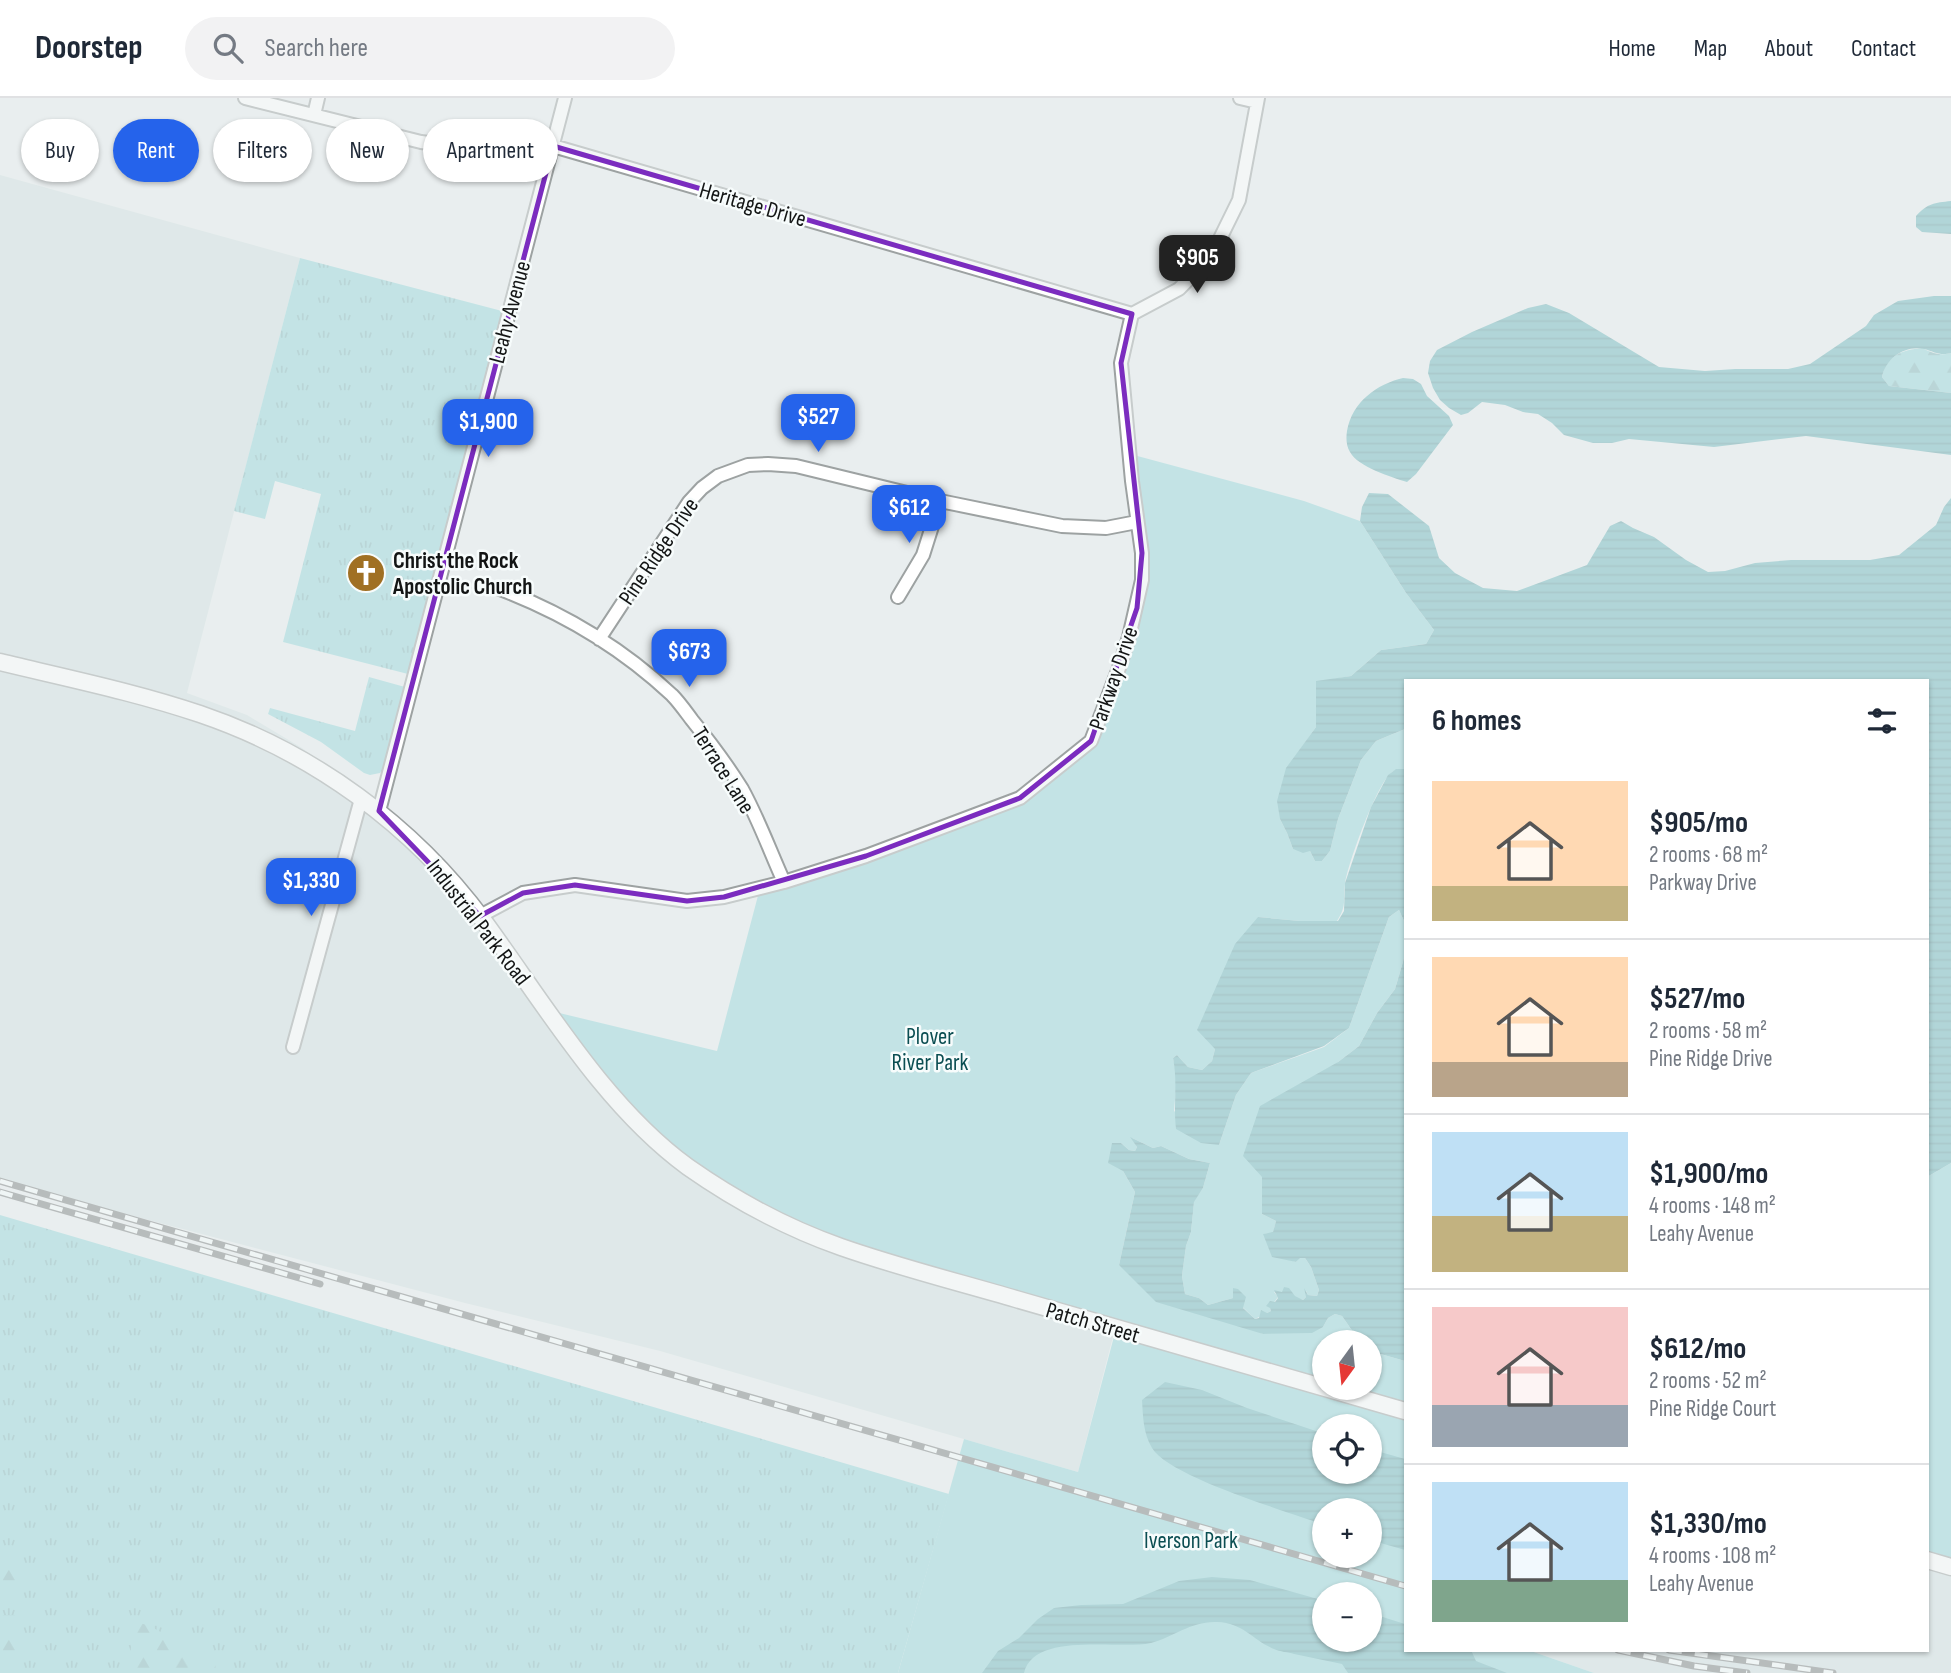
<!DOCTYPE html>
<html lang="en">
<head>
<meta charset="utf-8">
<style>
	:root { --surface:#fff; --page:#f2f2f3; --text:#1f2937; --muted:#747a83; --line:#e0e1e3; --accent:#2563eb }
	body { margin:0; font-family:"Sofia Sans Condensed",sans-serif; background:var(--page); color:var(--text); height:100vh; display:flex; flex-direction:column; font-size:26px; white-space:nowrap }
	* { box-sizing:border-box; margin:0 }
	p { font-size:23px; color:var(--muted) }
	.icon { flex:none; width:38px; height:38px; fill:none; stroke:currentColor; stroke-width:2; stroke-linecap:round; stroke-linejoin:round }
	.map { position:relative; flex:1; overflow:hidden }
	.side { position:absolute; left:1404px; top:581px; width:525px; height:973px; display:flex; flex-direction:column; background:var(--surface); border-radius:0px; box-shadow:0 2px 5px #0004 }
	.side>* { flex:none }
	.banner { position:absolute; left:21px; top:21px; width:665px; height:63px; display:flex; gap:14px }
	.needle { width:46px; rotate:195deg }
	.fabs { position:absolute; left:1312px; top:1232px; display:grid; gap:14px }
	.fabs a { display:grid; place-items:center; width:70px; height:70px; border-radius:50%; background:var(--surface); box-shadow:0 2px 5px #0004; font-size:35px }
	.price { position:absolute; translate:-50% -60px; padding:0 16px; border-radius:14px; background:var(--accent); color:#fff; font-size:23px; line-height:46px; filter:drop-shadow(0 2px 4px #0008) }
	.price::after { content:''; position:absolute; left:50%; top:42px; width:21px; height:16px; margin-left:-10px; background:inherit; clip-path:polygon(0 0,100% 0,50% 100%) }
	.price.on { background:#222; color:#fff }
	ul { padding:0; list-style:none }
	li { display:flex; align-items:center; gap:21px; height:175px; padding:0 28px }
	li+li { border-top:2px solid var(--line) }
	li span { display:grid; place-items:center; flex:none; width:196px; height:140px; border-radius:0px; color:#555 }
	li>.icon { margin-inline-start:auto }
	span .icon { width:84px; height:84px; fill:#fffc; stroke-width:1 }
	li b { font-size:30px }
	h2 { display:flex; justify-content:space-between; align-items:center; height:84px; padding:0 28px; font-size:30px }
	.pill { padding:0 24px; border-radius:32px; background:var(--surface); box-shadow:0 2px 5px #0004; font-size:24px; line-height:63px }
	.pill.on { background:var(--accent); color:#fff }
	header { display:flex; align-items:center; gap:42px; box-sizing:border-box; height:98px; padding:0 35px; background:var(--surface); border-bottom:2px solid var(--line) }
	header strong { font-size:33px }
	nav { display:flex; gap:38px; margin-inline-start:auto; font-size:24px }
	.search { width:490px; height:63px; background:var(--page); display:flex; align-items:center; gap:18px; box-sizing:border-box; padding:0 24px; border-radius:38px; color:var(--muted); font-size:26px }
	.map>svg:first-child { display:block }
	.built { fill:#d3e1e2 }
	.grass { fill:url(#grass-tufts) }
	.forest { fill:url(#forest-firs) }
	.green { fill:#96d6da; fill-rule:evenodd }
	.water { fill:url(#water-rules) }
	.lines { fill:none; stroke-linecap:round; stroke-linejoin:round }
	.street-casing { stroke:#9da2a2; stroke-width:16 }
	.secondary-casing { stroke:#9da2a2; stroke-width:19 }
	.street { stroke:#fff; stroke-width:12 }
	.secondary { stroke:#fff; stroke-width:16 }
	.rail-casing { stroke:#7b7e7f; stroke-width:7 }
	.rail { stroke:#f7fcfc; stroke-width:4.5; stroke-dasharray:13; stroke-linecap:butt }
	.marked { fill:none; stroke:#7b2cbf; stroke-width:5; stroke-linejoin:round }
	.labels { text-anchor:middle; stroke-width:5; stroke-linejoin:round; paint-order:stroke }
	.street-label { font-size:23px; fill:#131515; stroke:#f7fcfc }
	.poi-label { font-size:23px; font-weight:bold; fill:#131515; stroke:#f7fcfc; text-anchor:start }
	.park-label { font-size:23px; fill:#0b4e52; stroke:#f7fcfc }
</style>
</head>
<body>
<header>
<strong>Doorstep</strong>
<div class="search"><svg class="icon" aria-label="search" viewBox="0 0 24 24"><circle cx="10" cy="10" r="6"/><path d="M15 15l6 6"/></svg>Search here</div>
<nav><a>Home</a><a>Map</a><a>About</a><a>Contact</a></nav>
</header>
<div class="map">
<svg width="1951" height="1575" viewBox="0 0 1951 1575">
	<defs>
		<pattern id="grass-tufts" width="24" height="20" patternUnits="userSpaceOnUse" patternTransform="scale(1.75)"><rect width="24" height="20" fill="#96d6da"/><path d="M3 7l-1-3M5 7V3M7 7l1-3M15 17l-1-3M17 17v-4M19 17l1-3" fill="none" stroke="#80b7ba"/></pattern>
		<pattern id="forest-firs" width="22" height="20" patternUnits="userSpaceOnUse" patternTransform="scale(1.75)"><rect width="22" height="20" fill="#96d6da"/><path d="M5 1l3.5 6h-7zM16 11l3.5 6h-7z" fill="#80b7ba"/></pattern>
		<pattern id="water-rules" width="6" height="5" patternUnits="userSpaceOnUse" patternTransform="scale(1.75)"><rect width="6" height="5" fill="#6eb7bd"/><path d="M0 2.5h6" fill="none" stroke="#5e9ca2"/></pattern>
	</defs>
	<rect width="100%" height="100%" fill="#e9eeef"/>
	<path class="built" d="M 0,77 L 300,160 L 187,595 L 247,617 L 302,650 L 340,678 L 443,773 L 547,912 L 1115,1231 L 1078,1374 L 660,1253 L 465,1205 L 0,1083 Z
		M 1927,1462 L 1951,1469 L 1951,1575 L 1594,1575 L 1528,1552 L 1927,1552 Z"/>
	<path class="grass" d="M 300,160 L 502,213 L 408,576 L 283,544 L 321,396 L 275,383 L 265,421 L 234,413 Z
		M 369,579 L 405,589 L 383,672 L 380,675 L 370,677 L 364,675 L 321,644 L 268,616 L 270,610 L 355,633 Z
		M 0,1117 L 949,1396 L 898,1575 L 0,1575 Z"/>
	<path class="forest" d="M 1922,250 C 1932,255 1940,258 1951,255 L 1951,295 L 1889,288 L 1882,279 C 1887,257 1902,252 1922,250 Z
		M 0,1448 L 8,1465 L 20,1471 L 19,1492 L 0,1501 Z
		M 0,1517 L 19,1517 L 18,1575 L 0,1575 Z
		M 134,1524 L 148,1527 L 215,1564 L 216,1575 L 128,1575 Z"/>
	<path class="green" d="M 1130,356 L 1304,403 L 1360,423 L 1406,495 L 1434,532 L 1426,546 L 1381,552 L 1351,578 L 1316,584 L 1316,629 L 1287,670 L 1280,721 L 1287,735 L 1293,751 L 1310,753 L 1315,763 L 1322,763 L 1330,753 L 1338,721 L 1361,662 L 1376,643 L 1405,631 L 1405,671 C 1399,671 1395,671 1390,676 C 1376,689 1348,765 1345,786 C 1343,802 1347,808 1337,823 L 1300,823 L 1258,819 L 1215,951 L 1212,963 L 1202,972 L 1188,969 L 1177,957 L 1173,960 L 1177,979 L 1174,1013 L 1219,1047 L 1236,997 L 1251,975 L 1324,949 L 1349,930 L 1389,819 L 1399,812 L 1405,825 L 1405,857 L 1395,891 L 1377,915 L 1359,948 L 1338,964 L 1262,1079 L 1262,1116 L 1276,1123 L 1273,1135 L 1264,1136 L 1287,1161 L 1296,1164 L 1300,1159 L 1305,1160 L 1311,1169 L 1319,1192 L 1317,1198 L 1308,1197 L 1306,1193 L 1306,1199 L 1303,1202 L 1274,1194 L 1278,1199 L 1270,1210 L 1271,1213 L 1255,1221 L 1233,1200 L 1208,1207 L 1199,1200 L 1185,1196 L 1182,1178 L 1186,1148 L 1191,1134 L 1194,1103 L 1203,1090 L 1210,1065 L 1189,1061 L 1161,1048 L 1153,1050 L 1132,1040 L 1137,1049 L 1135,1053 L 1129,1052 L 1121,1045 L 1123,1073 L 1135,1094 L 1119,1167 L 1263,1236 L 1323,1229 L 1328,1220 L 1335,1216 L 1342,1218 L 1360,1244 L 1325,1244 L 1325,1290 L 1370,1290 L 1370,1253 L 1405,1263 L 1405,1552 L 1528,1552 L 1594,1575 L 898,1575 L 964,1341 L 1078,1374 L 1116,1231 L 784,1126 L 643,1031 L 547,912 L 717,953 L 760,790 L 1020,700 L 1091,643 L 1142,482 ZM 1325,1328 L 1370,1328 L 1370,1374 L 1325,1374 ZM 1325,1412 L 1370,1412 L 1370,1458 L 1325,1458 ZM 1325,1496 L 1370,1496 L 1370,1542 L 1325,1542 Z
		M 1951,1065 L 1951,1462 L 1927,1455 L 1927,1079 Z"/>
	<path class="water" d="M 1951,103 L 1951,136 L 1922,134 L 1916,129 L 1916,118 C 1928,105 1934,105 1951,103 Z
		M 1934,198 L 1951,198 L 1951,255 C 1940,258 1935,254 1924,251 C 1905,247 1886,260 1882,279 L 1889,288 L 1951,295 L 1951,357 L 1806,338 L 1714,349 L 1629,341 L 1612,345 L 1593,345 L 1564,337 L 1552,325 L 1538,316 L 1523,314 L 1505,307 L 1482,304 L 1468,315 L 1461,317 L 1449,310 L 1440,302 L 1433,290 L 1428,275 L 1430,263 L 1437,252 L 1472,234 L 1528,210 L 1546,206 L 1569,215 L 1659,269 L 1705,273 L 1735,271 L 1788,271 L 1810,266 L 1866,228 L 1874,217 L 1898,203 Z
		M 1403,280 L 1413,281 L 1421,286 L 1427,298 L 1449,318 L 1453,327 L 1416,376 L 1407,384 C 1391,379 1358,369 1350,354 C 1346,348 1346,339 1347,333 C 1352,304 1377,286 1403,280 Z
		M 1369,395 L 1388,396 L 1429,428 L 1439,460 L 1455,475 L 1483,490 L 1517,493 L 1587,467 L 1610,428 L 1621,423 L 1633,430 L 1654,439 L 1686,462 L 1708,474 L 1725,473 L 1755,465 L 1791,462 L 1870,462 L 1899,457 L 1936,427 L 1944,409 L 1951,400 L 1951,1065 L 1927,1079 L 1927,583 L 1405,583 L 1405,631 L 1376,643 L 1361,662 L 1338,721 L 1330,753 L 1322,763 L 1315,763 L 1310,753 L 1303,755 L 1293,751 L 1287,735 L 1280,721 L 1277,703 L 1286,670 L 1316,629 L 1316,583 L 1351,578 L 1381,552 L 1426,546 L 1434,532 L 1406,495 L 1360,423 L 1362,409 Z
		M 1396,671 L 1405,671 L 1405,825 L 1399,812 L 1389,819 L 1349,930 L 1324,948 L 1251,975 L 1236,997 L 1219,1047 L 1201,1045 L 1176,1031 C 1173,1005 1178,986 1173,960 L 1177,957 L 1188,969 L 1202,972 L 1212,963 L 1215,951 L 1197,932 L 1235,846 L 1258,819 L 1300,823 L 1338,823 L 1344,813 L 1345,785 L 1371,709 L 1388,677 Z
		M 1405,857 L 1405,1263 L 1370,1253 L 1370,1244 L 1360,1244 L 1342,1218 L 1335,1216 L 1328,1220 L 1323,1229 L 1312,1235 L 1263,1236 L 1156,1204 L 1119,1167 L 1135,1094 L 1123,1073 L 1108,1065 L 1112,1045 L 1121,1045 L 1129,1052 L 1135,1053 L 1137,1049 L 1130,1039 L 1153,1050 L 1161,1048 L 1189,1061 L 1210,1065 L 1203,1090 L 1194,1104 L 1191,1134 L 1186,1148 L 1182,1178 L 1185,1196 L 1199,1200 L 1208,1207 L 1233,1200 L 1233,1190 L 1238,1191 L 1246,1199 L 1243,1210 L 1255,1221 L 1259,1220 L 1261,1212 L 1267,1215 L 1271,1213 L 1270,1210 L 1266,1208 L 1270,1203 L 1275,1204 L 1278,1200 L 1274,1192 L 1282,1194 L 1284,1189 L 1289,1190 L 1295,1198 L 1303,1202 L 1306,1199 L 1304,1190 L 1308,1197 L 1317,1198 L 1319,1192 L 1311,1169 L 1305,1160 L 1300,1160 L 1296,1164 L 1272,1159 L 1263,1136 L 1273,1134 L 1276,1123 L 1262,1116 L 1262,1079 L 1243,1058 L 1260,1008 L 1338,964 L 1359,948 L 1377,915 L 1395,891 Z
		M 1165,1284 L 1202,1292 L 1247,1310 L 1325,1336 L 1325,1374 L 1370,1374 L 1370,1351 L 1405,1361 L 1405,1452 L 1370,1442 L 1370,1412 L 1325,1412 L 1325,1427 C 1289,1414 1169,1379 1152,1350 C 1143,1335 1143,1318 1142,1302 Z
		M 1212,1479 L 1250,1482 L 1325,1503 L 1325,1542 L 1370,1542 L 1370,1515 L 1405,1526 L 1405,1552 L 1471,1552 L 1476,1563 L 1507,1575 L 1348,1575 L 1342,1566 C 1326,1563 1310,1559 1294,1556 C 1288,1554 1280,1554 1274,1551 C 1252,1542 1244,1525 1217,1524 C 1191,1523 1174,1539 1151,1545 C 1119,1552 1034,1533 1024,1575 L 982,1575 L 998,1553 L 1019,1540 L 1038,1521 L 1054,1510 L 1081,1507 L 1123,1506 L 1179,1483 Z"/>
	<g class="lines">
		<defs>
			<path id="street" d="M 245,0 L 421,44 L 437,46 L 553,48 L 1132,216
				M 1240,0 L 1257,4
				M 314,17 L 318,0
				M 500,491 C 563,515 623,551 672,597 C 679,604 686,614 692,622 C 710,644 727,667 742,691 C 758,720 770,753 784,784
				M 898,499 L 923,457 L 940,403
				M 599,541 L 689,404 L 702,390 L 718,378 L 748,367 L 768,366 L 796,368 L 940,403 L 1062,428 L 1106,430 L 1137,424
				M 379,713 L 565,0
				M 480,818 L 523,795 L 575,787 L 687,803 L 724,799 L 784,784 L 866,758 L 1020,700 L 1091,643 L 1119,570 L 1129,539 L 1142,482 L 1142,455 L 1132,383 L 1121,265 L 1132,216 L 1179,191 L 1212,157 L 1239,102 L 1258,0
				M 293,949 L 361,701"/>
			<path id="secondary" d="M 0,564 C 66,580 135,594 200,616 C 312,654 413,727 483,822 C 544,905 604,1008 688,1069 C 735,1102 787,1130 841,1149 C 898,1169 958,1184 1016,1201 C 1145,1239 1275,1276 1405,1313
				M 1927,1462 L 1951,1469"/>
		</defs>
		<use href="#street" class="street-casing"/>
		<use href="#secondary" class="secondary-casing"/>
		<use href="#street" class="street"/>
		<use href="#secondary" class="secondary"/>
		<defs>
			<path id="rail" d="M 0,1083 L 1405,1488
				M 0,1094 L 320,1186
				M 1618,1552 L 1694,1568 L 1747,1575
				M 1669,1552 L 1833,1575"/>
		</defs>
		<use href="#rail" class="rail-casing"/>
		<use href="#rail" class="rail"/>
	</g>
	<path d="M0 0H1951V1575H0ZM 553,48 L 1132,216 L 1121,265 L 1142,455 L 1137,510 L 1091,643 L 1020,700 L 866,758 L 724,799 L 687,803 L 575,787 L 523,795 L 480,818 L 379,713 Z" fill="#e9eeef" fill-opacity=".55" fill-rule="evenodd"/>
	<path class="marked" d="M 553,48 L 1132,216 L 1121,265 L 1142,455 L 1137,510 L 1091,643 L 1020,700 L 866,758 L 724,799 L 687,803 L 575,787 L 523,795 L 480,818 L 379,713 Z"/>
	<defs>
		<symbol id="church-disc" viewBox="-11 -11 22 22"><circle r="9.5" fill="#a07023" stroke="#f7fcfc"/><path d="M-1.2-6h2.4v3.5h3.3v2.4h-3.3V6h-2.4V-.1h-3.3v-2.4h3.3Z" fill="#fff"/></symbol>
	</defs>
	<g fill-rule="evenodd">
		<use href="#church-disc" x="344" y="453" width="44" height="44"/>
	</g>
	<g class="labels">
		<g class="street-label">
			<text transform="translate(753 106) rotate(16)" y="8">Heritage Drive</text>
			<text transform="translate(509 214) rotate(-75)" y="8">Leahy Avenue</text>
			<text transform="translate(658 453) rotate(-56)" y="8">Pine Ridge Drive</text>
			<text transform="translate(1113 580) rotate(-71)" y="8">Parkway Drive</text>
			<text transform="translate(724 672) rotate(58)" y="8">Terrace Lane</text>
			<text transform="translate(479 824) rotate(52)" y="8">Industrial Park Road</text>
			<text transform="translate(1093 1224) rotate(16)" y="8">Patch Street</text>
		</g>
		<g class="poi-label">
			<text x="393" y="470">Christ the Rock<tspan x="393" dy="26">Apostolic Church</tspan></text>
		</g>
		<g class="park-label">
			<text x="930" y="946">Plover<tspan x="930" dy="26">River Park</tspan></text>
			<text x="1191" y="1450">Iverson Park</text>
		</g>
	</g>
</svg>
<div class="fabs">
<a><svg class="needle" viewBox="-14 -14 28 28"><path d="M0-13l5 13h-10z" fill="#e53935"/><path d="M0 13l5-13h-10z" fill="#747a83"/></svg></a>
<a><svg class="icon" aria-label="locate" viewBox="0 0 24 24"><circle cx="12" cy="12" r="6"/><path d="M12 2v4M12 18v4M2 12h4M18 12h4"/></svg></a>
<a>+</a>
<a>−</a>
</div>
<b class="price on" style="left:1197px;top:197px">$905</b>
<b class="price" style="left:818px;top:356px">$527</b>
<b class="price" style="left:488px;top:361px">$1,900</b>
<b class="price" style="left:909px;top:447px">$612</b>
<b class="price" style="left:689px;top:591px">$673</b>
<b class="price" style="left:311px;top:820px">$1,330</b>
<div class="banner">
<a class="pill">Buy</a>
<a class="pill on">Rent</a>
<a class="pill">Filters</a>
<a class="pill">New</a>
<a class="pill">Apartment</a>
</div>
<section class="side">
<h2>6 homes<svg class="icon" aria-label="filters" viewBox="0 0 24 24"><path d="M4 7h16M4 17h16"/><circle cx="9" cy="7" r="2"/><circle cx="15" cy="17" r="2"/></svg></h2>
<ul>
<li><span style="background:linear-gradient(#ffd9b3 75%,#c2b280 0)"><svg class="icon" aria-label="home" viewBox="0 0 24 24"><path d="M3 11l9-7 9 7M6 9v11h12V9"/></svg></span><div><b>$905/mo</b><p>2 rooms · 68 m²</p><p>Parkway Drive</p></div></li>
<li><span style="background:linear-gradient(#ffd9b3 75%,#b9a48a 0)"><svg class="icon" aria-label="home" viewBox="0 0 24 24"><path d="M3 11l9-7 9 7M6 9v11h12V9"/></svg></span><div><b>$527/mo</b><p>2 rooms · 58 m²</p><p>Pine Ridge Drive</p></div></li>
<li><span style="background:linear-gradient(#bfe0f5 60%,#c2b280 0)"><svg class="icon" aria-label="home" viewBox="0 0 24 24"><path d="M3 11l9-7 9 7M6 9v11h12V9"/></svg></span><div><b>$1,900/mo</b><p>4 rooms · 148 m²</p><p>Leahy Avenue</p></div></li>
<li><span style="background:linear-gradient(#f6c9c9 70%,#9aa5b1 0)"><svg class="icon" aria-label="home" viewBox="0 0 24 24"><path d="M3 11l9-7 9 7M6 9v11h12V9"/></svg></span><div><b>$612/mo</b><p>2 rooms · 52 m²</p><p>Pine Ridge Court</p></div></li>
<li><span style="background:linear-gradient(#bfe0f5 70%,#7fa58c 0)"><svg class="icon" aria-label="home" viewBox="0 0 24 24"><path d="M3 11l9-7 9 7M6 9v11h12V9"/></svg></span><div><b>$1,330/mo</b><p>4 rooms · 108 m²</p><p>Leahy Avenue</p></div></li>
</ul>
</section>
</div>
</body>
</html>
